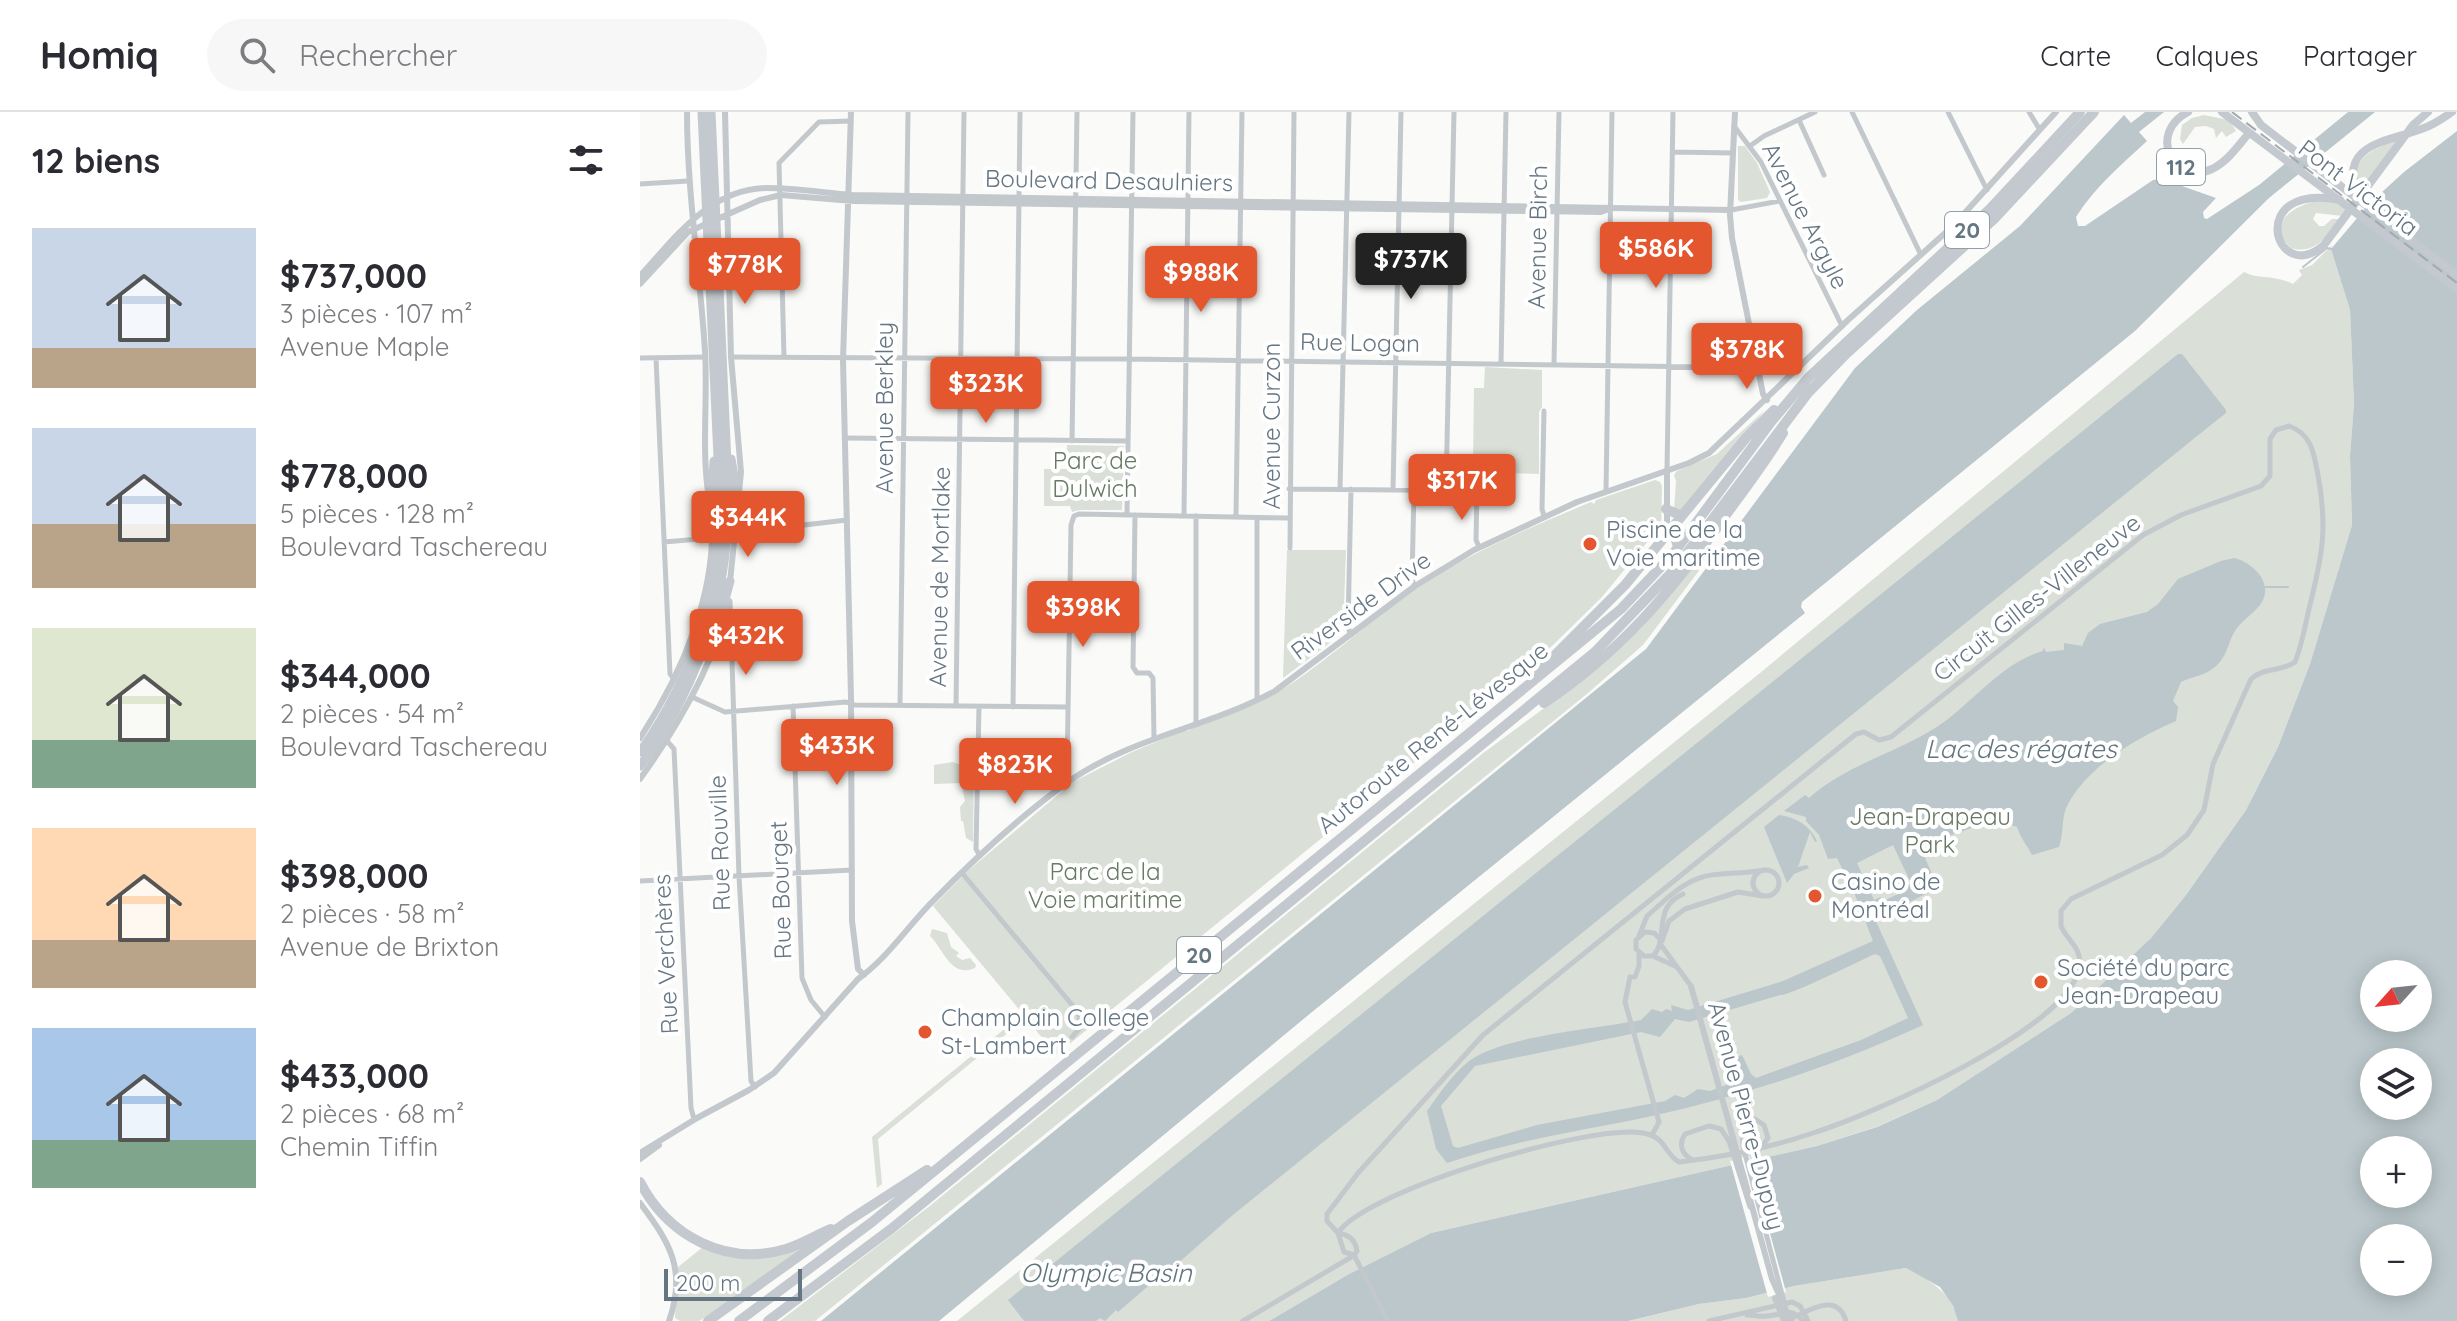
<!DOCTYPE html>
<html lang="fr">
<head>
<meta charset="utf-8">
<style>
	:root { --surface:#fff; --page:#f7f7f7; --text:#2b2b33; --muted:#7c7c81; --line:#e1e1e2; --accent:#e4572e }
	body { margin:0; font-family:Quicksand,sans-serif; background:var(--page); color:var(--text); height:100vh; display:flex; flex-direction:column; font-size:30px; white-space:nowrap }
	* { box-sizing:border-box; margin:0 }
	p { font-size:26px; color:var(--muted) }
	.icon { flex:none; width:44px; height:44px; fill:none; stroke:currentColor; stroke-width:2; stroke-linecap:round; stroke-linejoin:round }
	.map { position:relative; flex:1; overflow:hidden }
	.drawer { display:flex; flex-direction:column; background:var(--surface); width:640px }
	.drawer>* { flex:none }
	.needle { width:52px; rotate:243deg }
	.controls { position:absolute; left:1720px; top:848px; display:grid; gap:16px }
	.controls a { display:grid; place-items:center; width:72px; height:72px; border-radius:50%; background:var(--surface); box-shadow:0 4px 20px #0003; font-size:40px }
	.scale { position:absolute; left:24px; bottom:20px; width:138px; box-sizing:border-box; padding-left:8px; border:4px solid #657683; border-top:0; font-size:22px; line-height:28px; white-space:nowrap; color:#657683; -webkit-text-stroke:6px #fff; paint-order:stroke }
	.price { position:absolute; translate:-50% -68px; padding:0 18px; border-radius:8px; background:var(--accent); color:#fff; font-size:26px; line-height:52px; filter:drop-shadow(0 2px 4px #0008) }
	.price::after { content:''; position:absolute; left:50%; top:48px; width:24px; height:18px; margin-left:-12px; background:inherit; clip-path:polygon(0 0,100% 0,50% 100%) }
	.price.current { background:#222; color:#fff }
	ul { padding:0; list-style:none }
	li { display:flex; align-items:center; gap:24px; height:200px; padding:0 32px }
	li span { display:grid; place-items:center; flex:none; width:224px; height:160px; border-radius:0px; color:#555 }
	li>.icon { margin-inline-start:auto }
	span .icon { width:96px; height:96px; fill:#fffc; stroke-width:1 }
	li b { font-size:34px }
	h2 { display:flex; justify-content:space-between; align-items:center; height:96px; padding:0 32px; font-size:34px }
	header { display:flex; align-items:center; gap:48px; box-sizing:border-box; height:112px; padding:0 40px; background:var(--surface); border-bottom:2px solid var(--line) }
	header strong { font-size:38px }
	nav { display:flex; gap:44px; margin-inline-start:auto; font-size:28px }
	.search { width:560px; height:72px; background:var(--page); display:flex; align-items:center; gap:20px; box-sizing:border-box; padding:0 28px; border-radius:44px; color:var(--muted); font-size:30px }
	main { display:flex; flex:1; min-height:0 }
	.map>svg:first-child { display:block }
	.green { fill:#dadfd7 }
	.water { fill:#bbc7cb; fill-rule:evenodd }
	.pier { fill:#fafaf8 }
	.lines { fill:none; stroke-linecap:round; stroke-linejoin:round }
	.stream { stroke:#bbc7cb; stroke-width:2 }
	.minor { stroke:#c3c8cc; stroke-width:5 }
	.tertiary { stroke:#c3c8cc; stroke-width:6 }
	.primary { stroke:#c3c9ce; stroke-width:8 }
	.trunk { stroke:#c3c9ce; stroke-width:9 }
	.motorway { stroke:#c3c9ce; stroke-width:10 }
	.rail { stroke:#a2aab0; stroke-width:2; stroke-dasharray:12 6; stroke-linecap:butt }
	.poi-dot { fill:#e4572e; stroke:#fff; stroke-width:3 }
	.labels { text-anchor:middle; stroke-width:8; stroke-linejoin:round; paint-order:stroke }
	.shield { fill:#fff; stroke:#939fa8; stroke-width:2 }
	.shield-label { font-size:22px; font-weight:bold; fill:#657683 }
	.street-label { font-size:24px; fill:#657683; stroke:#fff }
	.park-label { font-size:24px; fill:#687a64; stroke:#fff }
	.poi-label { font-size:24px; fill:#657683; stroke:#fff; text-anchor:start }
	.water-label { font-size:26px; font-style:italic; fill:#60757c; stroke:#fff }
</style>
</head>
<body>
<header>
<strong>Homiq</strong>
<div class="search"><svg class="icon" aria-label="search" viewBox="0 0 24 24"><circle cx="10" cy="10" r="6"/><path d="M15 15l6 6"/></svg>Rechercher</div>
<nav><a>Carte</a><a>Calques</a><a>Partager</a></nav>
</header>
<main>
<section class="drawer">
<h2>12 biens<svg class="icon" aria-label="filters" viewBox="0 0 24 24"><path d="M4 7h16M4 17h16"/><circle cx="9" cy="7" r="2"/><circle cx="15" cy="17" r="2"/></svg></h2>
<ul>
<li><span style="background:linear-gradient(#c9d6e8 75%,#b9a48a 0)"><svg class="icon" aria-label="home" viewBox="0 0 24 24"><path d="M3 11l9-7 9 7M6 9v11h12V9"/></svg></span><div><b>$737,000</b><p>3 pièces · 107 m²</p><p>Avenue Maple</p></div></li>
<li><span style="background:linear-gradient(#c9d6e8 60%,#b9a48a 0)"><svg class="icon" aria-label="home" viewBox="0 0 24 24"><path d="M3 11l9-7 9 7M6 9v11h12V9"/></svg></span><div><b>$778,000</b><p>5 pièces · 128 m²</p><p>Boulevard Taschereau</p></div></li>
<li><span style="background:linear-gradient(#dfe7d0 70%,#7fa58c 0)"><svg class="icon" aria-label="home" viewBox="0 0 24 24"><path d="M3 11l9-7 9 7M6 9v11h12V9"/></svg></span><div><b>$344,000</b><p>2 pièces · 54 m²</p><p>Boulevard Taschereau</p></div></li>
<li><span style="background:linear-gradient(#ffd9b3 70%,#b9a48a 0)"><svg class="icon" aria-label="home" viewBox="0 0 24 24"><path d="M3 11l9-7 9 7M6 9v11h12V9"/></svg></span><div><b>$398,000</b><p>2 pièces · 58 m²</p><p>Avenue de Brixton</p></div></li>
<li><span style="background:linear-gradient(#a9c7e8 70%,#7fa58c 0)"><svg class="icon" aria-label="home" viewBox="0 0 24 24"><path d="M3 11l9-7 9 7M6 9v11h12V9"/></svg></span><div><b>$433,000</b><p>2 pièces · 68 m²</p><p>Chemin Tiffin</p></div></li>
</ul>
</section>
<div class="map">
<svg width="1817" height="1209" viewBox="0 0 1817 1209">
	<rect width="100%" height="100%" fill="#fafaf8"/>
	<path class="green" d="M 1564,3 L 1589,8 L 1596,19 L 1586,25 L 1582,19 L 1576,26 L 1574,17 L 1566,14 L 1555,15 L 1543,32 L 1540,27 L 1542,13 L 1552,6 Z
		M 1761,26 L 1720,82 C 1706,45 1734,37 1761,26 Z
		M 1098,34 L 1105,34 L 1117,51 L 1130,80 L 1127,86 L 1101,90 L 1098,88 Z
		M 1680,88 L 1689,88 L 1709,97 L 1703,104 L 1676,101 L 1673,107 L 1679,114 L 1684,114 L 1692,107 L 1701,107 C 1687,124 1675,143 1651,136 C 1623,110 1656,93 1680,88 Z
		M 1692,133 L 1691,137 L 1710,198 L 1714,291 L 1710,344 L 1712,413 L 1670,552 L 1638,635 L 1606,698 L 1546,783 L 1511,826 L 1431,901 L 1297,988 L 1236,1015 L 1177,1034 L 791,1121 L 709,1162 L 629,1209 L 317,1209 L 1120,561 L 1604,160 C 1619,168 1633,162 1653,172 L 1662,163 L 1659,158 L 1672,153 Z
		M 845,255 L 902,258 L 902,295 L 899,300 L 899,362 L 865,361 L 860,372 L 854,372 L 854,361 L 843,361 L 843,353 L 833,353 L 834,276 L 844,276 Z
		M 1125,298 L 1046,396 L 1040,400 L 1034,399 L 1036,369 L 1034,363 L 1037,359 L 1077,342 Z
		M 427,333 L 484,334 L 482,398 L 439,398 L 432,400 L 430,394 L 404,394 L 404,357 L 426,357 Z
		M 1015,368 L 1020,370 L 1022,374 L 1021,425 L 1013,423 L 962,485 L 911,535 L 776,649 L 416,943 L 386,906 L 238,1027 L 242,1072 L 237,1076 L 232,1025 L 383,902 L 293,794 L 329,758 L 433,670 L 492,640 L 543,619 L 548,619 L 554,615 C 582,604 613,596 638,580 C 689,549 728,509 778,475 C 833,439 889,416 951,390 L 954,392 L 956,388 Z
		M 647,438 L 706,438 L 703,521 L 643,566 Z
		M 1058,447 L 1064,452 L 1003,533 L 948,581 L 175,1209 L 140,1209 L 291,1093 L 842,642 L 930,577 Z
		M 313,650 L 334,658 L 333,730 L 326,726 L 323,709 L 321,709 L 320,695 L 325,689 L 321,671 L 294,672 L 294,653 Z
		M 292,817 L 307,821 L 311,835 L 319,841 L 316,844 L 322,848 L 330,846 L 336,853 L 335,856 C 311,867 303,836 290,824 Z
		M 184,1122 L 87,1192 L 59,1209 L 40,1209 L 35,1206 L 38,1155 L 63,1135 L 108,1145 Z
		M 1266,1156 C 1291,1169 1311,1180 1318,1209 L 988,1209 L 1059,1192 L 1106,1186 L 1154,1174 Z"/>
	<path class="water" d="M 1505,0 L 1524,0 L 1499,20 L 1507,29 C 1481,53 1455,75 1436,105 L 1438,114 L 1445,114 L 1513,68 L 1522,67 L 1576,86 L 1563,100 L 1564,106 L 1567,107 L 1619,73 L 1708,0 L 1735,0 L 1629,86 L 1495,219 L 1162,490 L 1161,495 L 1165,501 L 672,900 L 299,1209 L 181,1209 L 1006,537 L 1215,256 L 1277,198 L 1380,114 L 1484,3 L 1491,11 Z
		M 1817,19 L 1817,1209 L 1318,1209 L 1313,1194 L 1300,1175 L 1266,1156 L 1154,1174 L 1106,1186 L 1059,1192 L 988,1209 L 629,1209 L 709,1162 L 791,1121 L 1177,1034 L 1237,1015 L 1297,988 L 1431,901 L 1511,826 L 1546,783 L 1606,698 L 1638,635 L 1670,552 L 1712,413 L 1710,344 L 1714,291 L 1710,198 L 1691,137 L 1729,92 L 1764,60 ZM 1734,862 L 1778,862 L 1778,906 L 1734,906 ZM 1734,950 L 1778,950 L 1778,994 L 1734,994 ZM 1734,1038 L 1778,1038 L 1778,1082 L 1734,1082 ZM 1734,1126 L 1778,1126 L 1778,1170 L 1734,1170 Z
		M 1538,242 L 1542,242 L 1586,298 L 1586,301 L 1572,312 L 594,1102 L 537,1152 L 535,1151 L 478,1200 L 476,1198 L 465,1209 L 460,1206 L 456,1209 L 384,1209 L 368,1188 Z
		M 1594,446 C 1611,450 1632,468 1623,488 C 1618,499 1604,506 1597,516 C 1588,528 1588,544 1576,554 C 1565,564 1553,564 1541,570 L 1533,589 L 1538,595 L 1536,609 C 1497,626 1449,653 1428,692 C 1421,704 1424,721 1419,735 L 1392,743 C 1387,733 1381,727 1377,715 L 1366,711 L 1363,705 L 1280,734 L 1298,776 L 1235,807 L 1283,913 C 1196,953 1106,983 1012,1004 C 942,1019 879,1027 810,1050 L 807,1051 L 796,1037 L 787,999 C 800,981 817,955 837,944 C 875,923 955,917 1001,908 L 1012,897 L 1022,900 L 1026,897 L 1032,899 L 1031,893 L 1048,898 L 1143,869 L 1233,829 L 1215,783 L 1197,746 L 1188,747 L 1179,723 L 1166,709 L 1166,705 L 1144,699 L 1165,683 L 1169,686 C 1209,650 1266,639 1308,607 C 1339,583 1365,550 1403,539 L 1404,535 L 1406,540 L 1424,538 L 1424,531 L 1442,534 L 1448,521 L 1460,512 L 1507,500 L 1518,492 L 1538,467 L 1581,449 ZM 1253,733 L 1271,771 L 1263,775 L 1265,779 L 1243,789 L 1241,785 L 1234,788 L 1217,751 ZM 1235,842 L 1240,844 L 1268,906 L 1221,928 L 1116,966 L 1111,962 L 1102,943 L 1086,948 L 1089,972 L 1070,979 L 1058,977 L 1044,986 L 1035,983 L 1025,989 L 897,1013 L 818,1036 L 813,1034 L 801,994 L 835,954 L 1001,920 L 1020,925 L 1035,907 L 1049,910 L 1140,883 C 1150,884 1219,849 1235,842 Z
		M 1139,703 C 1156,705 1169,713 1177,729 L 1175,730 L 1170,720 L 1158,755 L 1167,753 L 1169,756 L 1154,762 L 1147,771 L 1124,715 Z"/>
	<path class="pier" d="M 1109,1044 L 1146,1180 L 1128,1185 L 1090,1049 Z"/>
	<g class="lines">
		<path class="stream" d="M 1663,155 L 1687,136 L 1691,137
			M 1624,475 L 1648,475"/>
		<path class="minor" d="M 1212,0 L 1281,143
			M 1308,0 L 1347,78
			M 1389,0 L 1400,18
			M 1159,8 L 1184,63
			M 1094,14 L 1121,50 L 1202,214
			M 1110,34 L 1124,24 L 1175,0
			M 1033,40 L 1092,41
			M 0,72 L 48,69
			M 1091,98 L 1140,89
			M 144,244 L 139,51 L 179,10 L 211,9
			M 91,245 L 490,247 L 1146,256 L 1156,258
			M 0,246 L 65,245
			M 16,246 L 30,562 L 34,567
			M 861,251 L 866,0
			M 914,251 L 919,0
			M 205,326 L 488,329
			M 432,329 L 437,0
			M 1027,358 L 1033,0
			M 649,377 L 859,379
			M 700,377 L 709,0
			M 711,377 L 708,515 L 711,523
			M 753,378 L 761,0
			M 774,378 L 772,468 L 775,474
			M 806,379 L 814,0
			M 837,379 L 836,428 L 839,435
			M 966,379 L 972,0
			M 487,402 L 493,0
			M 495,403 L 493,555 L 497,561 L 509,561 L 513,566 L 514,626
			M 544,403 L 549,0
			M 556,404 L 556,610
			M 596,404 L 602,0
			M 904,404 L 902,397 L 904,299
			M 617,406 L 617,588
			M 95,421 L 207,408
			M 24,430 L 71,426
			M 650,436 L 654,0
			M 90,489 L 99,764 L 111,969 L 115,975
			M 52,585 L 85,600 L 206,590 L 215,593 L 428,595
			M 260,593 L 268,0
			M 153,594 L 162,866 L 171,888 L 185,905
			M 316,594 L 324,0
			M 339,594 L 336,737 L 340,744
			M 373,595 L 380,0
			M 27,629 L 34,637 L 51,996 L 54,1007
			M 430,669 L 427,662 L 431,413 L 434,404 L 439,402 L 649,406
			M1113 771a13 13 0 1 1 26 0a13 13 0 1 1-26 0Z
			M 322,761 L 438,900 L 441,915 L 432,925
			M 0,769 L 212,758
			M 1025,788 C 1064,753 1079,766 1125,758
			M 999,824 L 1007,804 L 1025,788
			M 1020,827 L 1014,821 L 1005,820 L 996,828 L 996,837 L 1004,844 L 1013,844 C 1030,827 1011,796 1043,782
			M 1022,829 L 1029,809 L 1045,797 L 1098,780 L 1123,784
			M 1021,833 L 1051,874
			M 999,840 L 999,854 L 995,865 L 990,865 L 985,890 L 1019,1010 L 1012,1023
			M 1013,844 L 1037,855
			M 1123,1033 L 1128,1026 L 1124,1013 L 1115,1007 L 1106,1010 L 1102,1015 L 1103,1034 L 1144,1190
			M 1053,1048 C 1042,1043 1038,1033 1045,1022 L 1069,1014 L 1081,1017 L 1089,1029 L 1110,1095
			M 698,1121 C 726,1078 952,1011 1003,1021 C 1027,1025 1024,1042 1039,1050 C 1084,1045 1133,1035 1176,1020 C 1232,1002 1429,917 1439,856 C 1443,836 1428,830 1421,814 L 1421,799 L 1431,787 L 1522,743 L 1547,723 L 1564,698 L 1573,652 L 1611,567 C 1624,555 1641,560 1655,550 C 1662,533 1665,514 1669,497 C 1682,445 1688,417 1678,363 C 1674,342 1672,322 1649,314 L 1636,318 L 1630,327 L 1630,364 L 1621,374 L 1541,403 L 1503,423 L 1251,625 L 1239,628 L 1224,620 L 1216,622 L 843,923 L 718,1061 L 687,1102 L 687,1109 L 698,1121 L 704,1140 L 714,1143
			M 698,1121 C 709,1123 715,1127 717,1139 L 714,1143
			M 714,1143 L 748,1209
			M 1107,1203 C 1114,1203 1121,1205 1127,1204 C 1143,1203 1151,1194 1163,1209
			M 1148,1208 C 1167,1200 1197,1178 1206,1209
			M 603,1209 L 713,1144
			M 1069,1209 L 1152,1190 L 1160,1194 L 1168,1209"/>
		<path class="tertiary" d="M 47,0 C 47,81 60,159 65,239 C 68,289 61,338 69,387
			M 85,0 L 91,245 L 101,360 L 90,470
			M 211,0 L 203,248 L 211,585 L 212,809 L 218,857 L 224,863
			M 1095,0 L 1090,103 L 1092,126 L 1123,282 L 1127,288
			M 0,164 C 36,125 69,77 127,76 C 156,76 185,81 213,83 L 1091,98
			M 0,172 L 48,120 L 120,88 L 141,83 L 213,89 L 961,100 L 969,97
			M 1027,358 L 1027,410 L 1037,437
			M 0,626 C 42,562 79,477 71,398
			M 0,667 C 38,614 74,553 89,489
			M 1051,874 L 1132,1167 L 1151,1209
			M 0,1041 L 57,1006 L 109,978 L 134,961 L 218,867 C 246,847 266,817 290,792 C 332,749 379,705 428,670 C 491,625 570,615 635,579 L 775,474 L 834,438 L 937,390 L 1049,351 L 1069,341 L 1208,208 L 1313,114 L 1416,0
			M 0,1047 L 19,1033
			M 0,1091 C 30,1131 47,1158 29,1209
			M 1135,1186 L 1144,1209"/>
		<path class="primary" d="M 1548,0 C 1507,21 1533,75 1572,57 C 1588,49 1598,34 1609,21
			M 1582,0 L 1817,177
			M 1612,0 L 1621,13 L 1817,163
			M 1718,85 C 1696,30 1750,30 1784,16 C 1795,12 1803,6 1812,0
			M 1700,88 C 1605,69 1634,176 1684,133 L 1773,13 L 1788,0"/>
		<path class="trunk" d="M 91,347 L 98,387
			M 71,402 L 74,349
			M 78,500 L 84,491 L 90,469
			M 0,640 C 53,566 79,479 80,388 L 62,0
			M 0,654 C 61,572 91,476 88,374 L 71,0"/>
		<path class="motorway" d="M 1026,397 L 1042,404
			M 899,559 L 985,473 L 1106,326 L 1134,298
			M 904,591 C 978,542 1032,479 1083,407 C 1104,378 1125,351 1143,321
			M 0,1070 C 28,1124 86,1155 146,1137 C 162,1132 176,1123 191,1117
			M 68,1209 L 208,1109 L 287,1058
			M 99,1209 L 232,1110 L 981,497 L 1033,442 L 1131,310 L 1168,266 L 1350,97 L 1440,0
			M 128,1209 L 251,1117 L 956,539 L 1034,458 L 1168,281 L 1206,242 L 1354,107 L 1454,0"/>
		<path class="rail" d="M 1592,0 L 1817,171"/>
	</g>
	<g class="poi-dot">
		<circle cx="950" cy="432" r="8"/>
		<circle cx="1175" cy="784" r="8"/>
		<circle cx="1401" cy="870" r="8"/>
		<circle cx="285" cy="920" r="8"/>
	</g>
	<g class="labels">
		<g class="shield">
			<rect x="1517" y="37" width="48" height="36" rx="6"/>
			<rect x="1305" y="100" width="44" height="36" rx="6"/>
			<rect x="537" y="825" width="44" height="36" rx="6"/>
		</g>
		<g class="shield-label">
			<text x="1541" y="63">112</text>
			<text x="1327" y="126">20</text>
			<text x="559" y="851">20</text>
		</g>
		<g class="street-label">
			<text transform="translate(469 69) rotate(1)" y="8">Boulevard Desaulniers</text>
			<text transform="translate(1718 76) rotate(37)" y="8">Pont Victoria</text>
			<text transform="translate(1165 104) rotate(63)" y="8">Avenue Argyle</text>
			<text transform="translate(898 125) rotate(-89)" y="8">Avenue Birch</text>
			<text transform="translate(720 231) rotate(1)" y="8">Rue Logan</text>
			<text transform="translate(245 296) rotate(-90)" y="8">Avenue Berkley</text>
			<text transform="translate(632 314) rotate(-90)" y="8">Avenue Curzon</text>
			<text transform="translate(300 465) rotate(-89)" y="8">Avenue de Mortlake</text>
			<text transform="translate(1397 486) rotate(-38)" y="8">Circuit Gilles-Villeneuve</text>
			<text transform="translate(721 494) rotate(-36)" y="8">Riverside Drive</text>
			<text transform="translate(793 626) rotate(-39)" y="8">Autoroute René-Lévesque</text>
			<text transform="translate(80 731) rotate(-92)" y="8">Rue Rouville</text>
			<text transform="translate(141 778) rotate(-92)" y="8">Rue Bourget</text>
			<text transform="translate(26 842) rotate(-93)" y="8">Rue Verchères</text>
			<text transform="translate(1106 1004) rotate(75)" y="8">Avenue Pierre-Dupuy</text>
		</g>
		<g class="park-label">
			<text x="455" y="357">Parc de<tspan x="455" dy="28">Dulwich</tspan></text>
			<text x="1290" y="713">Jean-Drapeau<tspan x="1290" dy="28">Park</tspan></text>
			<text x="465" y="768">Parc de la<tspan x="465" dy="28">Voie maritime</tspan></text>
		</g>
		<g class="poi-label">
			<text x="966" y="426">Piscine de la<tspan x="966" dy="28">Voie maritime</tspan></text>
			<text x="1191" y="778">Casino de<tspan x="1191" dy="28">Montréal</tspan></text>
			<text x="1417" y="864">Société du parc<tspan x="1417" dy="28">Jean-Drapeau</tspan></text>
			<text x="301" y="914">Champlain College<tspan x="301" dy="28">St-Lambert</tspan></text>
		</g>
		<g class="water-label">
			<text x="1381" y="646">Lac des régates</text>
			<text x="466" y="1170">Olympic Basin</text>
		</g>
	</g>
</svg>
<div class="controls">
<a><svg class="needle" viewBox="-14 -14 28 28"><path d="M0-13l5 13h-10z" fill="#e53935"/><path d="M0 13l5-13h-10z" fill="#7c7c81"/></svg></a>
<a><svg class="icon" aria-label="layers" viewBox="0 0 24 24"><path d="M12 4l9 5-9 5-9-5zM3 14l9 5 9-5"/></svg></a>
<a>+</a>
<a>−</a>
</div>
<div class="scale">200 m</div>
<b class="price" style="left:1016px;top:178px">$586K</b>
<b class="price current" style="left:771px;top:189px">$737K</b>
<b class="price" style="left:105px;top:194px">$778K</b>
<b class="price" style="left:561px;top:202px">$988K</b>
<b class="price" style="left:1107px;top:279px">$378K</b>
<b class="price" style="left:346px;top:313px">$323K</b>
<b class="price" style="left:822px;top:410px">$317K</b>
<b class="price" style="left:108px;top:447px">$344K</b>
<b class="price" style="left:443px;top:537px">$398K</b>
<b class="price" style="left:106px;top:565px">$432K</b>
<b class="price" style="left:197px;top:675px">$433K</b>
<b class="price" style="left:375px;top:694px">$823K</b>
</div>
</main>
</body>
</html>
